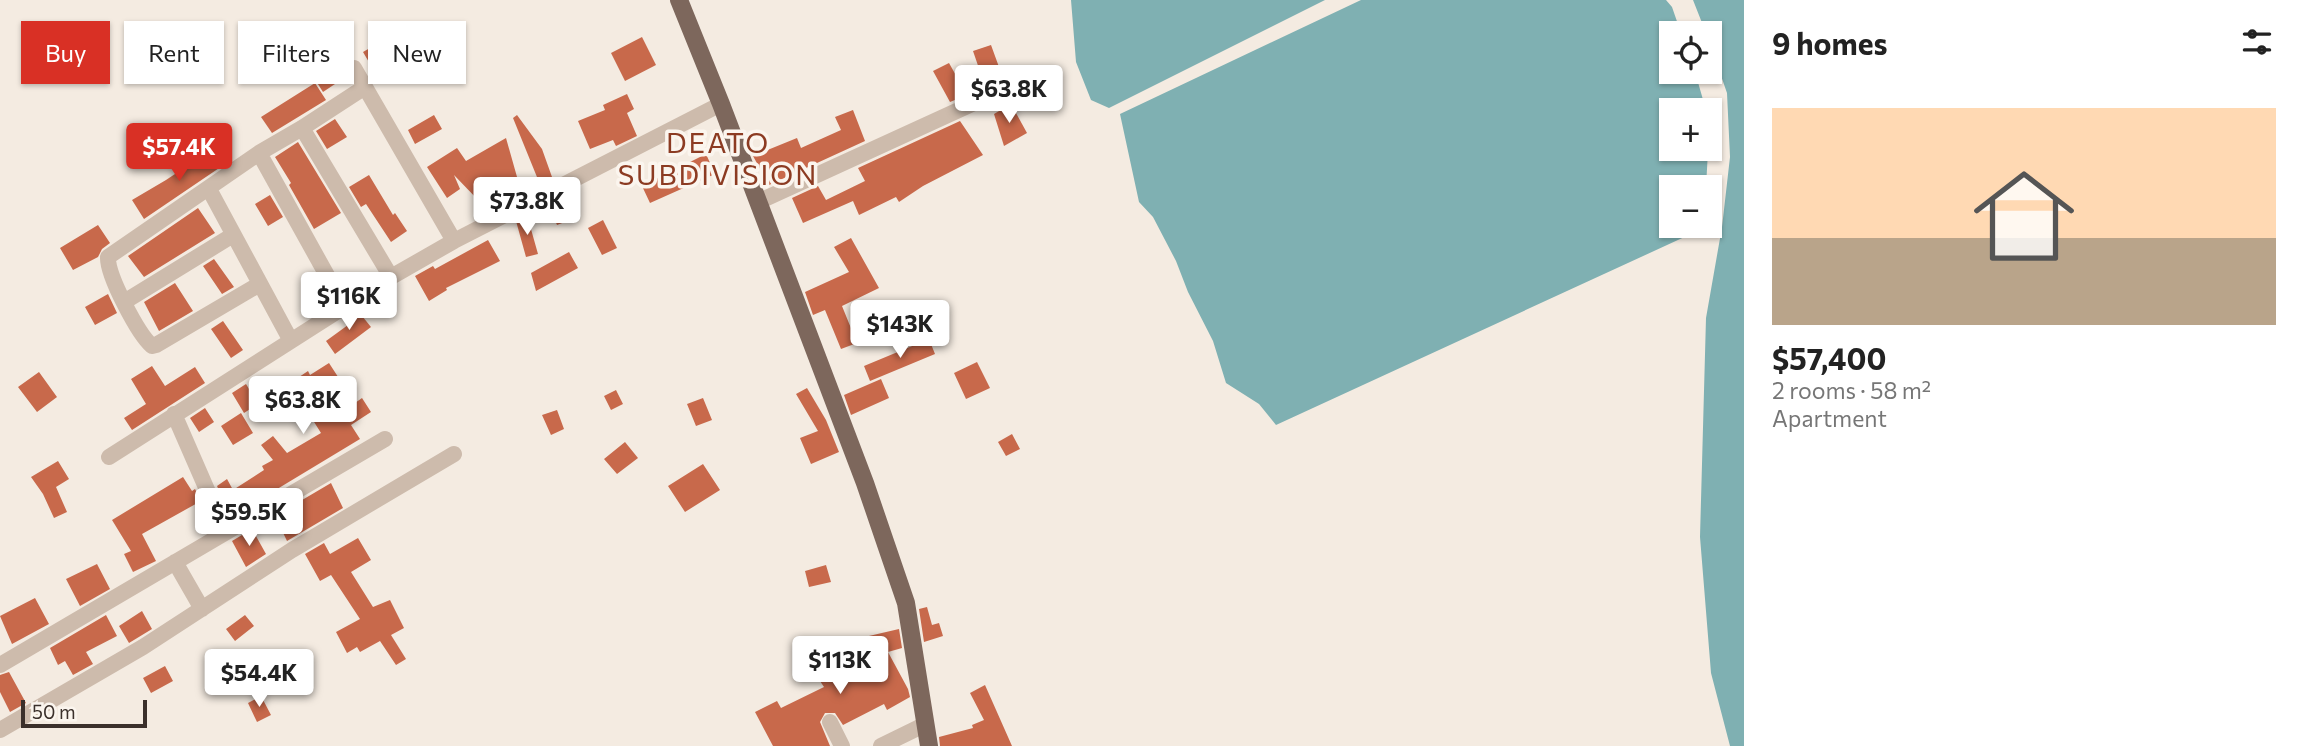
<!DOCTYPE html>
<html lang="en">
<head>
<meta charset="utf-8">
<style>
	:root { --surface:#fff; --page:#f6f6f6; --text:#222; --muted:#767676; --line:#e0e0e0; --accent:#d93025 }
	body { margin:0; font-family:Commissioner,sans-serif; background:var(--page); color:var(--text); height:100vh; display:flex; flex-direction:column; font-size:26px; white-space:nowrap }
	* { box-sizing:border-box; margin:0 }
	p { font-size:23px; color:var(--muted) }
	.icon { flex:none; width:38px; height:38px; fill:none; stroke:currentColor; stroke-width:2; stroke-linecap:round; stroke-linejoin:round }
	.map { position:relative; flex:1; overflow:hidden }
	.details { display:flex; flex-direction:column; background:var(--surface); width:560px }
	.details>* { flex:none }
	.top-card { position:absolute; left:21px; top:21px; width:665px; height:63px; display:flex; gap:14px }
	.controls { position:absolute; left:1659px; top:21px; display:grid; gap:14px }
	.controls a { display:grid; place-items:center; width:63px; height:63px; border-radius:0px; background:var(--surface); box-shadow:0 2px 5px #0004; font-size:35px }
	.scale { position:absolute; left:21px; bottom:18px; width:126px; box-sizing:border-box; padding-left:7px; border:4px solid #3b302b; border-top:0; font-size:19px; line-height:24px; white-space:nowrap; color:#3b302b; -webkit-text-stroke:5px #fbf5ee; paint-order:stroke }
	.price { position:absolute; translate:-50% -60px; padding:0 16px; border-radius:7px; background:#fff; color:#222; font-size:23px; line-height:46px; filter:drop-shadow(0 2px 4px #0008) }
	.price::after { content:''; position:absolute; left:50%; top:42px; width:21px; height:16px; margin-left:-10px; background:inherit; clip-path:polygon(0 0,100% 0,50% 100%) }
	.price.on { background:var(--accent); color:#fff }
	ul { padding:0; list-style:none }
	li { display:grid; align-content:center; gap:14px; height:371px; padding:0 28px }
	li+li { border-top:2px solid var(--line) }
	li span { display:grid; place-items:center; height:217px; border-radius:0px; color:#555 }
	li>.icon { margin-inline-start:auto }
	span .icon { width:126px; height:126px; fill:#fffc; stroke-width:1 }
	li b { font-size:30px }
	h2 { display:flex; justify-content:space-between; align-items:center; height:84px; padding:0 28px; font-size:30px }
	.tag { padding:0 24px; border-radius:0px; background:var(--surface); box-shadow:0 2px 5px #0004; font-size:24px; line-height:63px }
	.tag.on { background:var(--accent); color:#fff }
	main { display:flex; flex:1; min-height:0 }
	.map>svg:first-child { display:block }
	.water { fill:#7fb0b2 }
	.building { fill:#c8694b }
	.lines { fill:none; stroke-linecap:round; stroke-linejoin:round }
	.minor { stroke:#cdbbac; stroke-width:16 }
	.major { stroke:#7d675c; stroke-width:18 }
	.labels { text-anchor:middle; stroke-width:7; stroke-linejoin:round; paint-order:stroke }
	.neighbourhood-label { font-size:28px; letter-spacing:2px; fill:#8c3b22; stroke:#fbf5ee }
</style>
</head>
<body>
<main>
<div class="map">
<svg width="1744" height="746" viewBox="0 0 1744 746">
	<rect width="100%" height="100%" fill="#f4ebe1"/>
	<path class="water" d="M 1071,0 L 1325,0 L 1109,108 L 1091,100 L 1076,62 Z
		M 1361,0 L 1666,0 L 1672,7 L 1681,33 L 1671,33 L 1671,72 L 1695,72 L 1706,110 L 1671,110 L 1671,149 L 1708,149 L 1708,151 L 1706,187 L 1671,187 L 1671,226 L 1704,226 L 1704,228 L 1276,425 L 1259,404 L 1226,383 L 1213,341 L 1188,292 L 1176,261 L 1153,217 L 1139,202 L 1120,114 Z
		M 1693,0 L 1744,0 L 1744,746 L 1730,746 L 1711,673 L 1700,537 L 1706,318 L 1722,227 L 1730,157 L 1727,93 L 1710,44 L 1710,33 L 1706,33 Z"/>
	<path class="building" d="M 394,34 L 415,67 L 384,84 L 375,68 L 373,69 L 363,52 Z
		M 642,37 L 656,65 L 625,81 L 611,53 Z
		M 991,45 L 1003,78 L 985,86 L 973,51 Z
		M 949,63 L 967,95 L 950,102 L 933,71 Z
		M 340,65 L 347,76 L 323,92 L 316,81 Z
		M 315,83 L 326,100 L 272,133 L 261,117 Z
		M 627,94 L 634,109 L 627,113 L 637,136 L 616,146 L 613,140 L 590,149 L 578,121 L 605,110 L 603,105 Z
		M 1011,104 L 1027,133 L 1004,146 L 994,114 Z
		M 853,110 L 865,141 L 769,185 L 753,156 L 797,138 L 801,148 L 841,130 L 835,117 Z
		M 434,115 L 442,129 L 415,144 L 408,130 Z
		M 517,115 L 542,149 L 552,177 L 539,182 L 513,118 Z
		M 335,119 L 347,137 L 327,149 L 316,131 Z
		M 960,121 L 983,155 L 923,186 L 899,202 L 896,197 L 859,215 L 853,201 L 803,223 L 792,198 L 818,186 L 826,200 L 865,181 L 858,168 Z
		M 506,138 L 519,184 L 479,201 L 454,175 L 460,189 L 447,198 L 427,167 L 457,148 L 466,161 Z
		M 298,142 L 341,213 L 314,229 L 289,185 L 291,183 L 275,157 Z
		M 217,146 L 228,162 L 144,219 L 132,200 L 166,180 Z
		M 706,154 L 715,174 L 650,203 L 642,186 Z
		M 369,175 L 393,215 L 395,213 L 407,231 L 391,242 L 366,204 L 361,207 L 349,187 Z
		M 270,195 L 283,217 L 268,226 L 255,204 Z
		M 198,208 L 215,233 L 144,277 L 128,256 Z
		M 565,208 L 570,220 L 557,225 L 552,213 Z
		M 527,215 L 538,254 L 526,257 L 516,221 Z
		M 603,220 L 617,248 L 602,255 L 588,228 Z
		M 98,225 L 110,243 L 102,249 L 98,257 L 73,270 L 60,248 Z
		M 851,238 L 879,288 L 842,306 L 857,343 L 841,349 L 825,310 L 813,315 L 805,292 L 849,272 L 834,247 Z
		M 488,240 L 500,261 L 446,288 L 447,290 L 429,301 L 415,276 L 433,266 L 435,269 Z
		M 569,252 L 578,268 L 536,291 L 531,273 Z
		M 214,259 L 234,287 L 222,294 L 203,266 Z
		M 175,283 L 193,311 L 159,331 L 144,302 Z
		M 108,294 L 117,313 L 95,325 L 85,307 Z
		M 358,311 L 371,327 L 335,354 L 326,341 L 348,325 L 344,320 Z
		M 223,321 L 243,350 L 231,358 L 211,329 Z
		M 929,339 L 935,354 L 870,381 L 864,366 Z
		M 977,362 L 990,388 L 966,399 L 954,373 Z
		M 329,363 L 355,403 L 362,398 L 371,412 L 351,425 L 360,439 L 231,517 L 217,486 L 227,479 L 233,490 L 264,470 L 262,466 L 273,460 L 261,445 L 273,436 L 287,453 L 321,433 L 304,406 L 291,415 L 276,391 L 280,388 L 278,385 L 291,378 L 293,381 L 308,371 L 310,375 Z
		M 152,366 L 165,386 L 195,367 L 205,383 L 132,430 L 124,418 L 146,404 L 131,379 Z
		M 39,372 L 57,397 L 37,412 L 18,387 Z
		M 881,379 L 889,398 L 851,415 L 844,395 Z
		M 246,384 L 258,404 L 244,413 L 232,393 Z
		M 807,388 L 826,420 L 839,452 L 811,464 L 800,438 L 818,431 L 796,394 Z
		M 616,390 L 623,404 L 611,410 L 604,396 Z
		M 703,398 L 712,420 L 696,426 L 687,404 Z
		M 205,408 L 214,422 L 199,432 L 190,418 Z
		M 557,410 L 564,429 L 551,435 L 542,415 Z
		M 241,413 L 253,433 L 233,445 L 221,426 Z
		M 1012,434 L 1020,449 L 1006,456 L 998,442 Z
		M 625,442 L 638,458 L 617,474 L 604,459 Z
		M 58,461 L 69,479 L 56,487 L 67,512 L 54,518 L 43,494 L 31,477 Z
		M 703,464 L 720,490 L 685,512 L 668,486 Z
		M 183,477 L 192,491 L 195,489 L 201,501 L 142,534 L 156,561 L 133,572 L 124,554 L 131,551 L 112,520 Z
		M 331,483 L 343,508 L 287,541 L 275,516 Z
		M 252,529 L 266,554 L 246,567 L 232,541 Z
		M 358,538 L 371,560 L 351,572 L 373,607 L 390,600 L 404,628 L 391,635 L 406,659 L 396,665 L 380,641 L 360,652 L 357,647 L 347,653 L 336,632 L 360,619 L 331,575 L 320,581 L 305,554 L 324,543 L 330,554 Z
		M 97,564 L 110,589 L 80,606 L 66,579 Z
		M 826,565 L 831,582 L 809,587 L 805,571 Z
		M 35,598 L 49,624 L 12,644 L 0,616 Z
		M 927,607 L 932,625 L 939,623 L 943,636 L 924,642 L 919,609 Z
		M 142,611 L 152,629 L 129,643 L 119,626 Z
		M 106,615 L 117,636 L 86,652 L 93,664 L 73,675 L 65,661 L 58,665 L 50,648 Z
		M 245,615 L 254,626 L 235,641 L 226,629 Z
		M 899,629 L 902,648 L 888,652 L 908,689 L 910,697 L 887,710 L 884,704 L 843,725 L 835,713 L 825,713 L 820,722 L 830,746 L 773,746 L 755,712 L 777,701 L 781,708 L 824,687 L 818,678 L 837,666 L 843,675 L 863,666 L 856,639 Z
		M 269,652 L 274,664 L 245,678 L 240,665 Z
		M 165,666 L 173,681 L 151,693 L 143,678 Z
		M 9,672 L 26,703 L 10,712 L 0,692 L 0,675 Z
		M 985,685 L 1012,746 L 940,746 L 939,737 L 973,728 L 972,725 L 984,720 L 970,693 Z
		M 261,696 L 271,715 L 257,722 L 248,703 Z"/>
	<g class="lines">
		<path class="minor" d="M 354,68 L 454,241
			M 302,128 L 391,277
			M 259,153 L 344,306
			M 209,189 L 291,341
			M 758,202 L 1009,87
			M 260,284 L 156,345 L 152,346 C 138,334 107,275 108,257 L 259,153 L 302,128 L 365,87
			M 124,302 L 233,235
			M 174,414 L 225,531
			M 109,457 L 391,277 L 454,241 L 721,104
			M 175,562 L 202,609
			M 0,665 L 385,439
			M 830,722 L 842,746
			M 0,730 L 143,647 L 292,550 L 454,454
			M 881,746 L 926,724"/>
		<path class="major" d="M 679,0 L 721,104 L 865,483 L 906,603 L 929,746"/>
	</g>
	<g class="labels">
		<g class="neighbourhood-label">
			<text x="718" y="153">DEATO<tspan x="718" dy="32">SUBDIVISION</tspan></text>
		</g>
	</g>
</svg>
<div class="controls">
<a><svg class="icon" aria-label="locate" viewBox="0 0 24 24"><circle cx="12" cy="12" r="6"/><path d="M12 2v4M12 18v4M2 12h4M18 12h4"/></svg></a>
<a>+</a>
<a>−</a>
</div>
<div class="scale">50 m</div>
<b class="price" style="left:1009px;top:125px">$63.8K</b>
<b class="price on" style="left:179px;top:183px">$57.4K</b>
<b class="price" style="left:527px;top:237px">$73.8K</b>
<b class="price" style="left:349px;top:332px">$116K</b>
<b class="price" style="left:900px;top:360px">$143K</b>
<b class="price" style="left:303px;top:436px">$63.8K</b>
<b class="price" style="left:249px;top:548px">$59.5K</b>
<b class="price" style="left:840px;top:696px">$113K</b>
<b class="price" style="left:259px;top:709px">$54.4K</b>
<div class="top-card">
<a class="tag on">Buy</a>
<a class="tag">Rent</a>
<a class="tag">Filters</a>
<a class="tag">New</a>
</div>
</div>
<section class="details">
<h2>9 homes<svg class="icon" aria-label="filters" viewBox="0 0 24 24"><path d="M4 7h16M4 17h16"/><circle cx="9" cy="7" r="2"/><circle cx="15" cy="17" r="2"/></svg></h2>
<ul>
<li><span style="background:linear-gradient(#ffd9b3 60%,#b9a48a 0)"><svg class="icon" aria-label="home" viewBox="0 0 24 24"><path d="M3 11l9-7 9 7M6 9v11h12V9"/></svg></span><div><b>$57,400</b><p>2 rooms · 58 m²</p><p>Apartment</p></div></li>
</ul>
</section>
</main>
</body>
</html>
